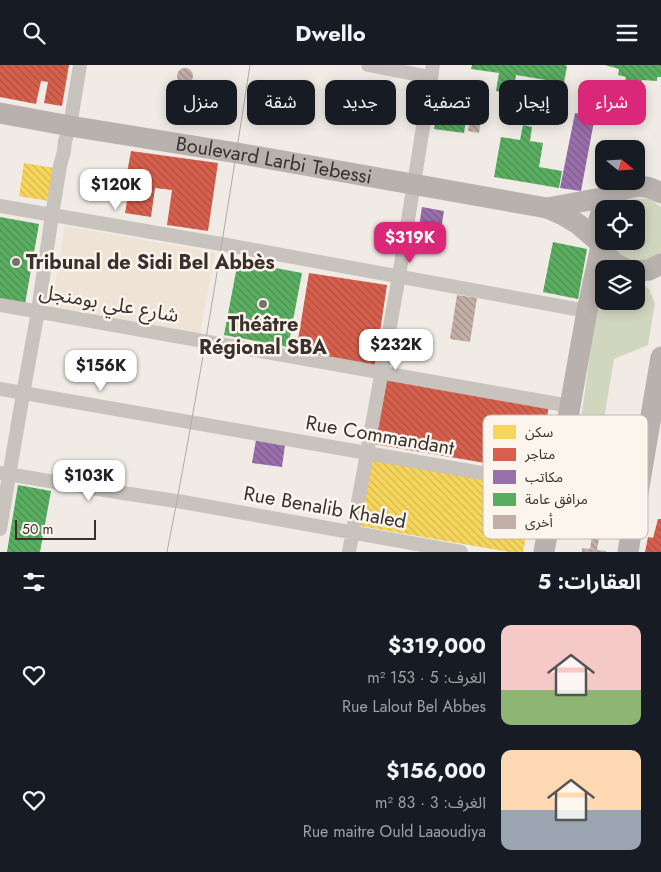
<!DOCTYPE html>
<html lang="ar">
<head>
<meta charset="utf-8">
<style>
	:root { --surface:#171b24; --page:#242831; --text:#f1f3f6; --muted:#9ea1a6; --accent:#db2777 }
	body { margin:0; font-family:Jost,"Noto Sans Arabic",sans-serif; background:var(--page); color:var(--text); direction:rtl; height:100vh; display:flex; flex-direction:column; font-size:19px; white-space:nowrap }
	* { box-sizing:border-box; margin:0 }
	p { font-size:16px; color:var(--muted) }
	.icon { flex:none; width:28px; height:28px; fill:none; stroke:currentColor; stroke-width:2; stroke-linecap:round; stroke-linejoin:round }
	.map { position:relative; height:487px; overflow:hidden; direction:ltr }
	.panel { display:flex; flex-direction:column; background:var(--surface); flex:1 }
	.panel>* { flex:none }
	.hud { position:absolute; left:15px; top:15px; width:631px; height:45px; direction:rtl; display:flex; gap:10px }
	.needle { width:32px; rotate:108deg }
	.fabs { position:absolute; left:595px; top:75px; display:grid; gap:10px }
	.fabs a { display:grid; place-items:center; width:50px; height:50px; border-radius:10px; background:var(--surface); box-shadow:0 2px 12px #0003; font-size:25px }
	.scale { position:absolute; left:15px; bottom:12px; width:81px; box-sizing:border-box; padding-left:5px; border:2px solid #3b302b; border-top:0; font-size:14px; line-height:18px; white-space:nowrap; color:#3b302b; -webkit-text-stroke:4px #fbf5ee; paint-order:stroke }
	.price { position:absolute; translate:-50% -42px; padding:0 11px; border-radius:10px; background:#fff; color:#222; font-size:16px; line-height:32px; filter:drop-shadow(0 1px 2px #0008) }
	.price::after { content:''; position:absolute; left:50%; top:30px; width:15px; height:11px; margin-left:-8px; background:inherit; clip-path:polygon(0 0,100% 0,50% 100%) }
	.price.selected { background:var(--accent); color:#fff }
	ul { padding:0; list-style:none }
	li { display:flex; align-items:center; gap:15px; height:125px; padding:0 20px }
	li span { display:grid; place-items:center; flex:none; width:140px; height:100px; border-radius:10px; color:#555 }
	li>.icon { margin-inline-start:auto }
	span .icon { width:60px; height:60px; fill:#fffc; stroke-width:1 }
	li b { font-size:21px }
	h2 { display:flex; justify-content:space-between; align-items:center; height:60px; padding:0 20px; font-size:21px }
	.chip { padding:0 18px; border-radius:10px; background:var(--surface); box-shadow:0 2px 12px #0003; font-size:18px; line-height:45px }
	.chip.selected { background:var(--accent); color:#fff }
	header { display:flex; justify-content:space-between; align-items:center; height:65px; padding:0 20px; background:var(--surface); font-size:22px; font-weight:700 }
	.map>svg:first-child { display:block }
	.green { fill:#d1d6bf }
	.plaza { fill:#eee3d5 }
	.homes { fill:url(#homes-back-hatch) }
	.shops { fill:url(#shops-back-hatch); fill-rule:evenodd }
	.offices { fill:url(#offices-back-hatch) }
	.public { fill:url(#public-back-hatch) }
	.building { fill:url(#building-back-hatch) }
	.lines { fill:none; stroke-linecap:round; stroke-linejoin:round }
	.street { stroke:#c9c3be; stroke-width:14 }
	.primary { stroke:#b8b1ad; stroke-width:21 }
	.tram { stroke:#b1aca8; stroke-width:1 }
	.poi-dot { fill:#7a716c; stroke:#fbf5ee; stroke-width:2 }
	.labels { text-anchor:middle; stroke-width:5; stroke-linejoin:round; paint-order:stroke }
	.street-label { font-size:20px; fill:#3b302b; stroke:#fbf5ee }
	.poi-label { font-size:20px; font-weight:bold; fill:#3b302b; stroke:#fbf5ee; text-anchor:start }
	.key { fill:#fbf5ee; stroke:#c1bab4; stroke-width:1 }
	.key-label { font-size:14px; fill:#3b302b }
</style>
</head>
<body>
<header><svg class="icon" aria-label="menu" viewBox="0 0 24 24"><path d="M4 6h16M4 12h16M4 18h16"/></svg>Dwello<svg class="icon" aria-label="search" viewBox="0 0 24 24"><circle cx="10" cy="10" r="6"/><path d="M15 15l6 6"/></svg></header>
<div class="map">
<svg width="661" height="487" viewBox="0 0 661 487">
	<defs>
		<pattern id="homes-back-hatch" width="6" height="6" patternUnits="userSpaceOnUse" patternTransform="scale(1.25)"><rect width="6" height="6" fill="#f6d55c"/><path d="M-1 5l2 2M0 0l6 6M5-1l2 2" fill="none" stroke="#d4b750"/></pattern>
		<pattern id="shops-back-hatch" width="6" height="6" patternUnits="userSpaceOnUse" patternTransform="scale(1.25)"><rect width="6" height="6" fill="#d6604d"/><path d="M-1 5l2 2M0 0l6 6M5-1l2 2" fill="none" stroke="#af5040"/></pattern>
		<pattern id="offices-back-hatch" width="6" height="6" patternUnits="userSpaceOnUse" patternTransform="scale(1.25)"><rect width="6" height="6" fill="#9970ab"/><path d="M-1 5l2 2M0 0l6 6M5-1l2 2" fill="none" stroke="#7e5c8b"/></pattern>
		<pattern id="public-back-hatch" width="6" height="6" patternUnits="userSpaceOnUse" patternTransform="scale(1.25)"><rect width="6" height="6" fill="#5aae61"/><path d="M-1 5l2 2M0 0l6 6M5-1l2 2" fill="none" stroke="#4c8e50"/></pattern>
		<pattern id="building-back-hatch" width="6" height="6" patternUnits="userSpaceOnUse" patternTransform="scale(1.25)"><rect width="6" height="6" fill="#c3afa7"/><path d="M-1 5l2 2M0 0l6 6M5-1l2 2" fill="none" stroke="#a08f88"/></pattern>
	</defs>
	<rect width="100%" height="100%" fill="#f0ebe5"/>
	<path class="green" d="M 631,133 L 650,134 L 661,142 L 661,190 L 657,193 L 632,197 L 619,191 L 608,176 L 636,176 L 636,144 L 613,144 Z
		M 636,215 L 649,224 L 655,238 L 648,280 L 614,294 L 601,371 L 578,376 L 595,254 L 600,231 L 604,224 L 604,236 L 636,236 Z"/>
	<path class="plaza" d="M 65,161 L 215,188 L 200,269 L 51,242 Z"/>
	<path class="homes" d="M 24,98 L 54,103 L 49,136 L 19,131 Z
		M 372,394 L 535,423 L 523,487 L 509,487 L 360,461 Z"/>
	<path class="shops" d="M 0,0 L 69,0 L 62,41 L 44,38 L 48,17 L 41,16 L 36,39 L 0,32 Z
		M 131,86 L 218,98 L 208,166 L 167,160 L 172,125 L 155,123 L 151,152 L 125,148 L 130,119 L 125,119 ZM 139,104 L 149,106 L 146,122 L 136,120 Z
		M 309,208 L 387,220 L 375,300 L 296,287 Z
		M 386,313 L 549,341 L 537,407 L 374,379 Z
		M 658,454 L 661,454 L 661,487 L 645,487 L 648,472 L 653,473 Z"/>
	<path class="offices" d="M 575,48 L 595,51 L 581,126 L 560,123 Z
		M 422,142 L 444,146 L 439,177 L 417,174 Z
		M 256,375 L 285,380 L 282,402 L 252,398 Z"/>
	<path class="public" d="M 472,0 L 564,0 L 567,1 L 564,18 L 516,10 L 513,29 L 496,26 L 499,8 L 471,4 Z
		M 605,0 L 661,0 L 661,12 L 657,12 L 657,16 L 642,15 L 641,23 L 646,24 L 643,38 L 636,43 L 621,39 L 616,33 L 619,19 L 624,20 L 626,12 L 618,10 L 619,4 Z
		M 441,20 L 471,25 L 464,68 L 434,64 Z
		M 523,60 L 532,62 L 530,76 L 543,78 L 539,102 L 562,106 L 559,123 L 494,112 L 501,72 L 520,75 Z
		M 0,152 L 39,159 L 25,239 L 0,235 Z
		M 553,177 L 587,184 L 578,234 L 543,227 Z
		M 238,196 L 302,208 L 288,282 L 224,270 Z
		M 18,420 L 51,426 L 40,487 L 7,487 Z"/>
	<path class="building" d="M177 11a8 8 0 1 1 16 0a8 8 0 1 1-16 0Z
		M 502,30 L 541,37 L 539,49 L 526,46 L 526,50 L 499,46 Z
		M 473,37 L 483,38 L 479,68 L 468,66 Z
		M 457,230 L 477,233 L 470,277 L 450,274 Z
		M 591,432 L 612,435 L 609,456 L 602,455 L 597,485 L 606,486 L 606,487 L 582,487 L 582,483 L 590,484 L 594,458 L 587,457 Z"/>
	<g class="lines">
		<path class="street" d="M 368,0 L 430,12
			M 0,141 L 227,180 L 587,246
			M 0,240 L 570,341
			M 0,324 L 556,421
			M 0,408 L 123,428 L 183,437 L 461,487
			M 0,464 L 23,329 L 38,246 L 52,150 L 60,101 L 64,86 L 65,76 L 70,61 L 80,0
			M 349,487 L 399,211 L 433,0"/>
		<g class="primary">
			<path id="s1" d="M 0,48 L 70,61 L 237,88 L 547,143 L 565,151 L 578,159 L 599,177"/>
			<path d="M 547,143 L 612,131"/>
			<path d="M 626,204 C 568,180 609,98 661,128"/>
			<path d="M 636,206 L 649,205 L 661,199"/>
			<path d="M 544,487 L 587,246 L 601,181"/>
			<path d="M 628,487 L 661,292"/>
		</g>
		<path class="tram" d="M 167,487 C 193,355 215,223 236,90 C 241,60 245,30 250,0"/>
	</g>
	<g class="poi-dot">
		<circle cx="16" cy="197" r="5"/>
		<circle cx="263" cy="239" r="5"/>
	</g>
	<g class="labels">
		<g class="street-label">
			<text dy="7" stroke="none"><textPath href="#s1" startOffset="278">Boulevard Larbi Tebessi</textPath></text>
			<text transform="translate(109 238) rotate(10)" y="7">شارع علي بومنجل</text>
			<text transform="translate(380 370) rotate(10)" y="7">Rue Commandant</text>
			<text transform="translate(325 442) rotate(10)" y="7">Rue Benalib Khaled</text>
		</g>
		<g class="poi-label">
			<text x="26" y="204">Tribunal de Sidi Bel Abbès</text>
			<text x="263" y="266" text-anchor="middle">Théâtre<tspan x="263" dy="23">Régional SBA</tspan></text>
		</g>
	</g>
	<rect x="483" y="350" width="165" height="124" rx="8" class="key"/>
	<rect x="493" y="360" width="23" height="14" fill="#f6d55c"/>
	<rect x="493" y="383" width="23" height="13" fill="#d6604d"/>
	<rect x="493" y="405" width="23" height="14" fill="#9970ab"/>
	<rect x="493" y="428" width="23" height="13" fill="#5aae61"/>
	<rect x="493" y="450" width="23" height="14" fill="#c3afa7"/>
	<g class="key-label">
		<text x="525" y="372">سكن</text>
		<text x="525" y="394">متاجر</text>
		<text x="525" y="417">مكاتب</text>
		<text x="525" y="439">مرافق عامة</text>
		<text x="525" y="462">أخرى</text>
	</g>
</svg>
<div class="fabs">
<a><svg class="needle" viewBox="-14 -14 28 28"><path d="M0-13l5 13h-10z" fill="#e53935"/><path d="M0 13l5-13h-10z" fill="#9ea1a6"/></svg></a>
<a><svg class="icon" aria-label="locate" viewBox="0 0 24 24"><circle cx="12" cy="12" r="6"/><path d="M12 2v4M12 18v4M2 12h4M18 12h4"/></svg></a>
<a><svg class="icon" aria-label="layers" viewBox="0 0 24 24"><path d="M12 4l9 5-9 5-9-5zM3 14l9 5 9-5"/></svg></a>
</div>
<div class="scale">50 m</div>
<b class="price" style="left:116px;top:146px">$120K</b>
<b class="price selected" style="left:410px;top:199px">$319K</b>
<b class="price" style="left:396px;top:306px">$232K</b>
<b class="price" style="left:101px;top:327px">$156K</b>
<b class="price" style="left:89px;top:437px">$103K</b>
<div class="hud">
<a class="chip selected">شراء</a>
<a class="chip">إيجار</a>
<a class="chip">تصفية</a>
<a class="chip">جديد</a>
<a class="chip">شقة</a>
<a class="chip">منزل</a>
</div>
</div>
<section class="panel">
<h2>العقارات: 5<svg class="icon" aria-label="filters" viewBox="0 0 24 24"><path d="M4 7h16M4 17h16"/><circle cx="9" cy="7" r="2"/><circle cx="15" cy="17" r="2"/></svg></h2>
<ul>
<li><span style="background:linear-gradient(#f6c9c9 65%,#8fb573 0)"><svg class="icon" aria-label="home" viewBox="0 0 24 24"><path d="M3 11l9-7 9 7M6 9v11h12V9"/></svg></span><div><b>$319,000</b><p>الغرف: 5 · 153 m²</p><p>Rue Lalout Bel Abbes</p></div><svg class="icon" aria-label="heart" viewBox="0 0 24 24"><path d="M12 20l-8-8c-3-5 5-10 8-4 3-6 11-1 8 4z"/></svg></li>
<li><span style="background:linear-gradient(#ffd9b3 60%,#9aa5b1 0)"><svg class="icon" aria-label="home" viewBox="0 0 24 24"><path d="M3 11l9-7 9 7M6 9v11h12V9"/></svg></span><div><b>$156,000</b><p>الغرف: 3 · 83 m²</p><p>Rue maitre Ould Laaoudiya</p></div><svg class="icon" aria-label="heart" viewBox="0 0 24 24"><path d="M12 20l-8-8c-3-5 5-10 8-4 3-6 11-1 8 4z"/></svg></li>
</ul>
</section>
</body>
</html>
